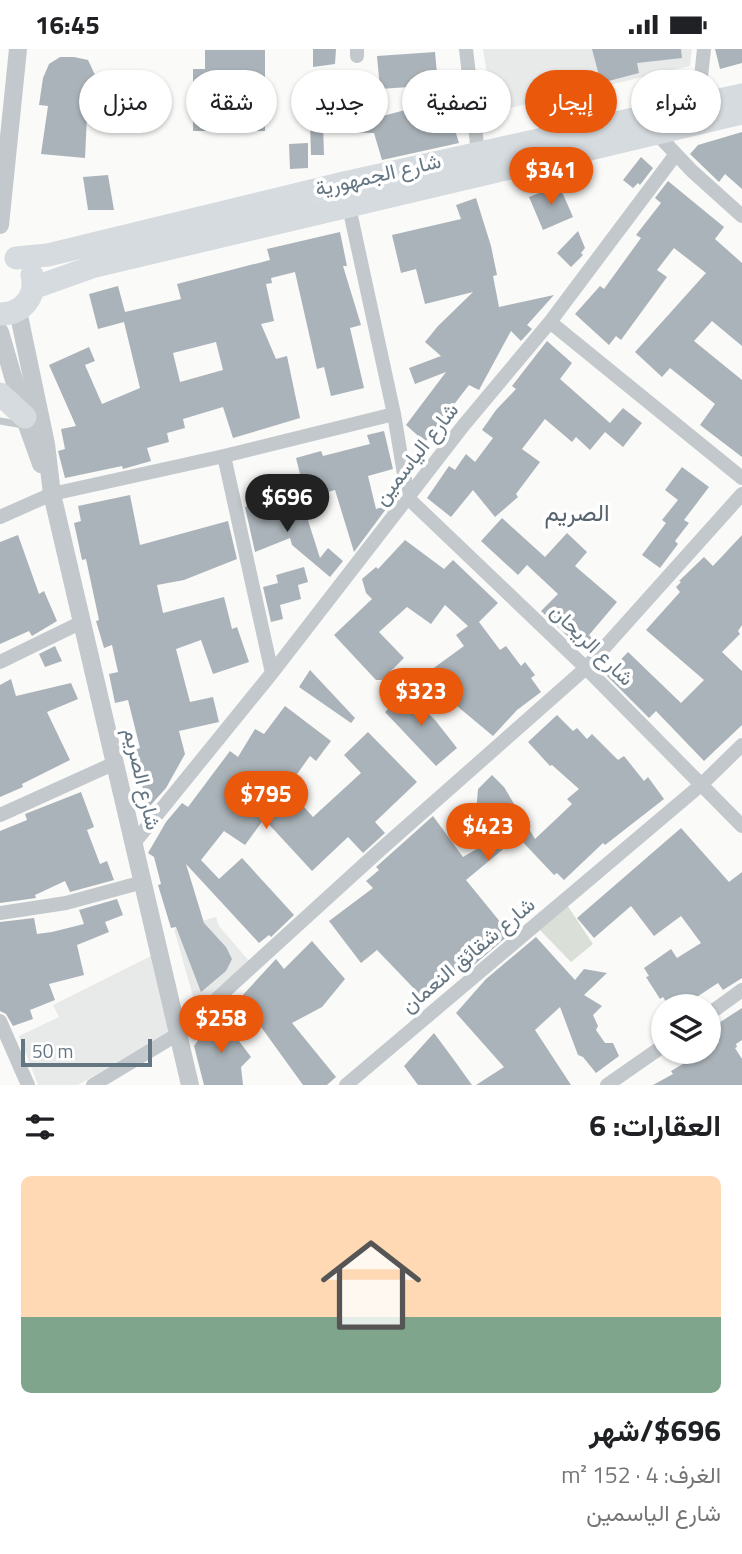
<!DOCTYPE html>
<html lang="ar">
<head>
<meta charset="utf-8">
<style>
	:root { --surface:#fff; --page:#f2f2f2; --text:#202124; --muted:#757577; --line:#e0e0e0; --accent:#ea580c }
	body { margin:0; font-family:"Titillium Web",Vazirmatn,sans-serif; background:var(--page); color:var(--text); direction:rtl; height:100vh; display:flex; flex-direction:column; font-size:26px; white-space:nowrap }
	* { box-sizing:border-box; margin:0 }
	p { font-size:23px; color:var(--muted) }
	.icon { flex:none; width:38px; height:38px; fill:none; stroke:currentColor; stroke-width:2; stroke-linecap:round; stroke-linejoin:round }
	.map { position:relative; height:1036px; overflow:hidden; direction:ltr }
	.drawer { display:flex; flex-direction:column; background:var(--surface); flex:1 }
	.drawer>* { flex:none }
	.hud { position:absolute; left:21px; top:21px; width:700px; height:63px; direction:rtl; display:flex; gap:14px }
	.controls { position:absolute; left:651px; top:945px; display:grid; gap:14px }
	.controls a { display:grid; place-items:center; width:70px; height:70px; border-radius:50%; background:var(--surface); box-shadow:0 2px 5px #0004; font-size:35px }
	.scale { position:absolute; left:21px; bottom:18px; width:131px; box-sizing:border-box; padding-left:7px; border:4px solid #657683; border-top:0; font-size:19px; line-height:24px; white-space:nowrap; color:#657683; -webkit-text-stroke:5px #fff; paint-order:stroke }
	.price { position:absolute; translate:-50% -60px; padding:0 16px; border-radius:24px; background:var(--accent); color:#fff; font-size:23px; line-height:46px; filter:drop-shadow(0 2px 4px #0008) }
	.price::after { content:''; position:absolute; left:50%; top:42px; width:21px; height:16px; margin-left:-10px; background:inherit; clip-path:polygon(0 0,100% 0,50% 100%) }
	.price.current { background:#222; color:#fff }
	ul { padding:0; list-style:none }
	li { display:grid; align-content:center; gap:14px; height:371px; padding:0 21px }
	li+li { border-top:2px solid var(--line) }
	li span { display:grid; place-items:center; height:217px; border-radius:10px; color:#555 }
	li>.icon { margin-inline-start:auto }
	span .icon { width:126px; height:126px; fill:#fffc; stroke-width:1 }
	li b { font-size:30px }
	h2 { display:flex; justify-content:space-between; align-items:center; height:84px; padding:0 21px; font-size:30px }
	.tag { padding:0 24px; border-radius:32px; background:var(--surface); box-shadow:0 2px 5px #0004; font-size:24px; line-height:63px }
	.tag.current { background:var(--accent); color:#fff }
	.status { display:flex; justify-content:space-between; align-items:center; height:49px; padding:0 35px; background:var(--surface); direction:ltr }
	.status svg { height:19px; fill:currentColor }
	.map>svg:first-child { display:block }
	.built { fill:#e8e9e9 }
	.green { fill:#dadfd7 }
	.building { fill:#aab3b9; fill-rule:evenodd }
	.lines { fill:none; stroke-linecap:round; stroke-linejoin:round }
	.service { stroke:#c3c8cc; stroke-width:7 }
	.minor { stroke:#c3c8cc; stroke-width:14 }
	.tertiary { stroke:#c3c8cc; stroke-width:18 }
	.primary { stroke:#d6dbdf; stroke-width:23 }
	.labels { text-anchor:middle; stroke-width:7; stroke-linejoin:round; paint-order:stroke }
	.street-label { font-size:21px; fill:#657683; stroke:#fff }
	.quarter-label { font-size:24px; fill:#57646e; stroke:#fff }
</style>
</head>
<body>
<div class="status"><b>16:45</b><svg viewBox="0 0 49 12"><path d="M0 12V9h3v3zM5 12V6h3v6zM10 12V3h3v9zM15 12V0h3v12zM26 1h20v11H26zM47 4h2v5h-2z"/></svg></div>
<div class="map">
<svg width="742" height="1036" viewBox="0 0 742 1036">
	<rect width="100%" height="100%" fill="#fafaf8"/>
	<path class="built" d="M 483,0 L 692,0 L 690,17 L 493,63 Z
		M 216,868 L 219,877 L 249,912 L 196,958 L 174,880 Z
		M 151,907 L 172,981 L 78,1036 L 38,1036 L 19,987 L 59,968 L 53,956 Z"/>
	<path class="green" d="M 567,856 L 593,895 L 571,913 L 539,880 Z"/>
	<path class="building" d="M 313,0 L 336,0 L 335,15 L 313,18 Z
		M 592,0 L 681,0 L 682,9 L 637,14 L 639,24 L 601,34 Z
		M 715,0 L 742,0 L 742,14 L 720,20 Z
		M 205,1 L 265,1 L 265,82 L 193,82 L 193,20 L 205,20 Z
		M 435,3 L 438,36 L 380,40 L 377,7 Z
		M 60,8 L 74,8 L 88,11 L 96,28 L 94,66 L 87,67 L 85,109 L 41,105 L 48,57 L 39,56 L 43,29 L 49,15 Z
		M 341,29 L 361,31 L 360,73 L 443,51 L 451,82 L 455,81 L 459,94 L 382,111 L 374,84 L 330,83 L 331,56 L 338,56 Z
		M 310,75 L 323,75 L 324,106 L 311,106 Z
		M 742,83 L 742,140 L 725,125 L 719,133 L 690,105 L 698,96 Z
		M 308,94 L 308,119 L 290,120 L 289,95 Z
		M 641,108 L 653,119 L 640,136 L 638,134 L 633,139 L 623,131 Z
		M 108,126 L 114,161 L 88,161 L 83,128 Z
		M 668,132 L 724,178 L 715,190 L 742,214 L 742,297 L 712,272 L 694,292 L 742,331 L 742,408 L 700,376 L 715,355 L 670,319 L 662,328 L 635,303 L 706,224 L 674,199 L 657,221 L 667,228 L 621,291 L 616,287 L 609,296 L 575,265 L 600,237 L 604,240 L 641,189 L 636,186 L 661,154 L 655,149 Z
		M 559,136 L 573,168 L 543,181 L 529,148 Z
		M 476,149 L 491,197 L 497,226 L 493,227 L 499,258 L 554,246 L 527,276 L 532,280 L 521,292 L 511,282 L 479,341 L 469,336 L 425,393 L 406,376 L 446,323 L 415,335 L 409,319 L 441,307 L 425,293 L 438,277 L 473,243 L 425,255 L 416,220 L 401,224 L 392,186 L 461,170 L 456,156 Z
		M 578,182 L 585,199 L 581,204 L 583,206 L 571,218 L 557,204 Z
		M 340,183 L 347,217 L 343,217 L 361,276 L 350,279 L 364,339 L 331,347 L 324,318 L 317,320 L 295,223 L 271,229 L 272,234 L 266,235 L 274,272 L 261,275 L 276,310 L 287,307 L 300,369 L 233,389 L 223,358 L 183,370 L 185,379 L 167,384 L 169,393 L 147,399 L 151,412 L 123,420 L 122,417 L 65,429 L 58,402 L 65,400 L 61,380 L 76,377 L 49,316 L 89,298 L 95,312 L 85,316 L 102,355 L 140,339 L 124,273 L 98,280 L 89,245 L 118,237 L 125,263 L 181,250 L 177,235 L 270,211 L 267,200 ZM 216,293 L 223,321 L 180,333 L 173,304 Z
		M 547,292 L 572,314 L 560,330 L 610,374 L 623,359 L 642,374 L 623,398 L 605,383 L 590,401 L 576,388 L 572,393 L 545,370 L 522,400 L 540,413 L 516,445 L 518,448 L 495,468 L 473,441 L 451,468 L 427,449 L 449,417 L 455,421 L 466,405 L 475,413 L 493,389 L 482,381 L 496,361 L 516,340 L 512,337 Z
		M 384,382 L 393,420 L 368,427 L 376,460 L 389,456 L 354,503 L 335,441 L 306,449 L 296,409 L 321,402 L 323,407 L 370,395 L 367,386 Z
		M 682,418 L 709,438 L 684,471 L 689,474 L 675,492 L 678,495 L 660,519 L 642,506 L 666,474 L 662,471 L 678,451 L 665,441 Z
		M 130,446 L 140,496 L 228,472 L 237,510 L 184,531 L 157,536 L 163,564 L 224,548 L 232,580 L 237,578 L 249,613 L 213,625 L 201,591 L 176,600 L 190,653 L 213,648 L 219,673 L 179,682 L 185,705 L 166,739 L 148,759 L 133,701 L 140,699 L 128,651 L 115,654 L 109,625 L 118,623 L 112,596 L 104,599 L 96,572 L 99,571 L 86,510 L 82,511 L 74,474 L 81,472 L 78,457 Z
		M 269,449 L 278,470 L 305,462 L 320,509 L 328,499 L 343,512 L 330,528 L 292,496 L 290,489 L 255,503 L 245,458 Z
		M 502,469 L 545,508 L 567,484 L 587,503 L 575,517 L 617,553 L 589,586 L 594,592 L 583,602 L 541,562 L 558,545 L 527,516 L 518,526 L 481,492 Z
		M 18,486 L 39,545 L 44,542 L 57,572 L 32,587 L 29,582 L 0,595 L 0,493 Z
		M 742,486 L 742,576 L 738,582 L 740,585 L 722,603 L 742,622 L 742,676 L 704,712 L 656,662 L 649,669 L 606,626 L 628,603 L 681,654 L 704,631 L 646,581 L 680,543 L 676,538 L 681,533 L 679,532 L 704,508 L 713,517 Z
		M 405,491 L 444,520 L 453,511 L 498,554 L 479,573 L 500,601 L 506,597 L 521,617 L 525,613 L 535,626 L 531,629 L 541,643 L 517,661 L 493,687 L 457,657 L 431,621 L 464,597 L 456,586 L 468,577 L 445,556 L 431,575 L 407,558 L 379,583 L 404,609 L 382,631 L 376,631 L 334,586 L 372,550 L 366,544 L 362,530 L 376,518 L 378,520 Z
		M 304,518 L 308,533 L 298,536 L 301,550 L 280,556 L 283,570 L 271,573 L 263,538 L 278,534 L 276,526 Z
		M 55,597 L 62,612 L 45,618 L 39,605 Z
		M 310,621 L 355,669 L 351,674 L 299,638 Z
		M 11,630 L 16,647 L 71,634 L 78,650 L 47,663 L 70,711 L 22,735 L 23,738 L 0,748 L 0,636 Z
		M 404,641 L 435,671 L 457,699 L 436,717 L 385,663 L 396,652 L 393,649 Z
		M 285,657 L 331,692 L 316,712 L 310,707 L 287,739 L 313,768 L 361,724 L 344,706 L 368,683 L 417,733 L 375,773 L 385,784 L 363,804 L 348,788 L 312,822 L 264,770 L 245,796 L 224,782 L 201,811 L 219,830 L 242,809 L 294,866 L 271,888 L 269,886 L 259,894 L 186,815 L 204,874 L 226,898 L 232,910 L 226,922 L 201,943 L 176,878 L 171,879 L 158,836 L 161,835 L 154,808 L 148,804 L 166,773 L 182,754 L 188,758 L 230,702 L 238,708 L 255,680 L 264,685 Z
		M 557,666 L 573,682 L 577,679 L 587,690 L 592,685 L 618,711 L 624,707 L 644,732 L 648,728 L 664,750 L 605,796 L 603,794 L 564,831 L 557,824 L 554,826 L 518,788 L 466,831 L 510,885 L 474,916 L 469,909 L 425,951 L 377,901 L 361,914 L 329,872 L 373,839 L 366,832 L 379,821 L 376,818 L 433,767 L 463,808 L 492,791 L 479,778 L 484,773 L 476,764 L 478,740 L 492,726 L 504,738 L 535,790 L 572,755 L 567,750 L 579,740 L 552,716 L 550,717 L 528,693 Z
		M 81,743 L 94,778 L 87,781 L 100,815 L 107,812 L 114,831 L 70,843 L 65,832 L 35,846 L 36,849 L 0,854 L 0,782 L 27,771 L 25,765 Z
		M 681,779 L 729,833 L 742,823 L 742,929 L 723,941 L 718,934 L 683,957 L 669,957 L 663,948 L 660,950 L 646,928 L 649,927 L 644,919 L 671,900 L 677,909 L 701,894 L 681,867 L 654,887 L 631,857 L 594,889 L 577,869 Z
		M 117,850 L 123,866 L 105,873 L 109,883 L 77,896 L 84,926 L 49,935 L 55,951 L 30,961 L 33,970 L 13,977 L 6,965 L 0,962 L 0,873 L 34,869 L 37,885 L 52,883 L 84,875 L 79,861 Z
		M 536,888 L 575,931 L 584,920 L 607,924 L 584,946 L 602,957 L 593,966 L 598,977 L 596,981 L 605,994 L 613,994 L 619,1007 L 596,1024 L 583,1008 L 578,1006 L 560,958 L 535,981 L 571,1036 L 476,1036 L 504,1018 L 456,964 L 486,930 Z
		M 312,892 L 345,930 L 322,958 L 292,974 L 336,1028 L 327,1036 L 303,1036 L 240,949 L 276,910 L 284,920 Z
		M 742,959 L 742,991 L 736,995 L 737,998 L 735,999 L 742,1010 L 742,1036 L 653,1036 L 673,1025 L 671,1022 L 703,1003 L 709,1003 L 709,999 L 719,993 L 711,979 Z
		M 218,964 L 251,1008 L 241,1018 L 243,1036 L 204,1036 L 194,997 Z
		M 434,984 L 454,1011 L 472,1036 L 418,1036 L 404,1017 Z"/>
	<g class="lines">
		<path class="service" d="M 0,372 L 23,376"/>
		<path class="minor" d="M 466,0 L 478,104
			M 357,7 L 357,0
			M 698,56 L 704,0
			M 656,84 L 692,122 L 742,167
			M 349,158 L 394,365 L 408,449 L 586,619 L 742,777
			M 550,273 L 742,429
			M 224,407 L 272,624
			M 0,468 L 52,445 L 224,407 L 394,365
			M 0,613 L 82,573
			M 0,766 L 115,714
			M 134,794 L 272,624 L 463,377 L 550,273 L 676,105
			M 0,864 L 66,854 L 143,833
			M 709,965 L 742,941
			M 0,972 L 28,1036
			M 93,1036 L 178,985 L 380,801 L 586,619 L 742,445
			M 346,1036 L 702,735 L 742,696
			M 607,1036 L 663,997"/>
		<path class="tertiary" d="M 0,176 L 18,0
			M 18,262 L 46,395 L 52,445 L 190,1036
			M 0,283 L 27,376 L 41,415"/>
		<path class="primary" d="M 16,209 L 48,206 L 344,134 L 742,46
			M 33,239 L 95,217 L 742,64
			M 0,265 C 22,265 37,248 32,226
			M 0,345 L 25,368"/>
	</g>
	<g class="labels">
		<g class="street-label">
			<text transform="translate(378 126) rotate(-13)" y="7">شارع الجمهورية</text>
			<text transform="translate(416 405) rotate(-52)" y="7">شارع الياسمين</text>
			<text transform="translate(592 596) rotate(44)" y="7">شارع الريحان</text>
			<text transform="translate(142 730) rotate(77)" y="7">شارع الصريم</text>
			<text transform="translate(468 906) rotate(-40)" y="7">شارع شقائق النعمان</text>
		</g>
		<g class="quarter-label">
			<text x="577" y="472">الصريم</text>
		</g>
	</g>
</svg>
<div class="controls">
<a><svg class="icon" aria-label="layers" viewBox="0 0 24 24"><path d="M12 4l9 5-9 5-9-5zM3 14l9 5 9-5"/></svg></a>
</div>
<div class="scale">50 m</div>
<b class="price" style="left:551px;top:158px">$341</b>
<b class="price current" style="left:287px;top:485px">$696</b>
<b class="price" style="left:421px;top:679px">$323</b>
<b class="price" style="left:266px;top:782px">$795</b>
<b class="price" style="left:488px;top:814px">$423</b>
<b class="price" style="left:221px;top:1006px">$258</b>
<div class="hud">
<a class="tag">شراء</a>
<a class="tag current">إيجار</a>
<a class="tag">تصفية</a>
<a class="tag">جديد</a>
<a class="tag">شقة</a>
<a class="tag">منزل</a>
</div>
</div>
<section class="drawer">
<h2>العقارات: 6<svg class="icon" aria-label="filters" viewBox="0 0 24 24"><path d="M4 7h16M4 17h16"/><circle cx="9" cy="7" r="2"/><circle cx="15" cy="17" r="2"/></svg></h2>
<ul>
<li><span style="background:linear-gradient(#ffd9b3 65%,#7fa58c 0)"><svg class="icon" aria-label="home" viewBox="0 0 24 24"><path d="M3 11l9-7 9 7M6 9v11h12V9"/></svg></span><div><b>$696/شهر</b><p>الغرف: 4 · 152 m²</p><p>شارع الياسمين</p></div></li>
</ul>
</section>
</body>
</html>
